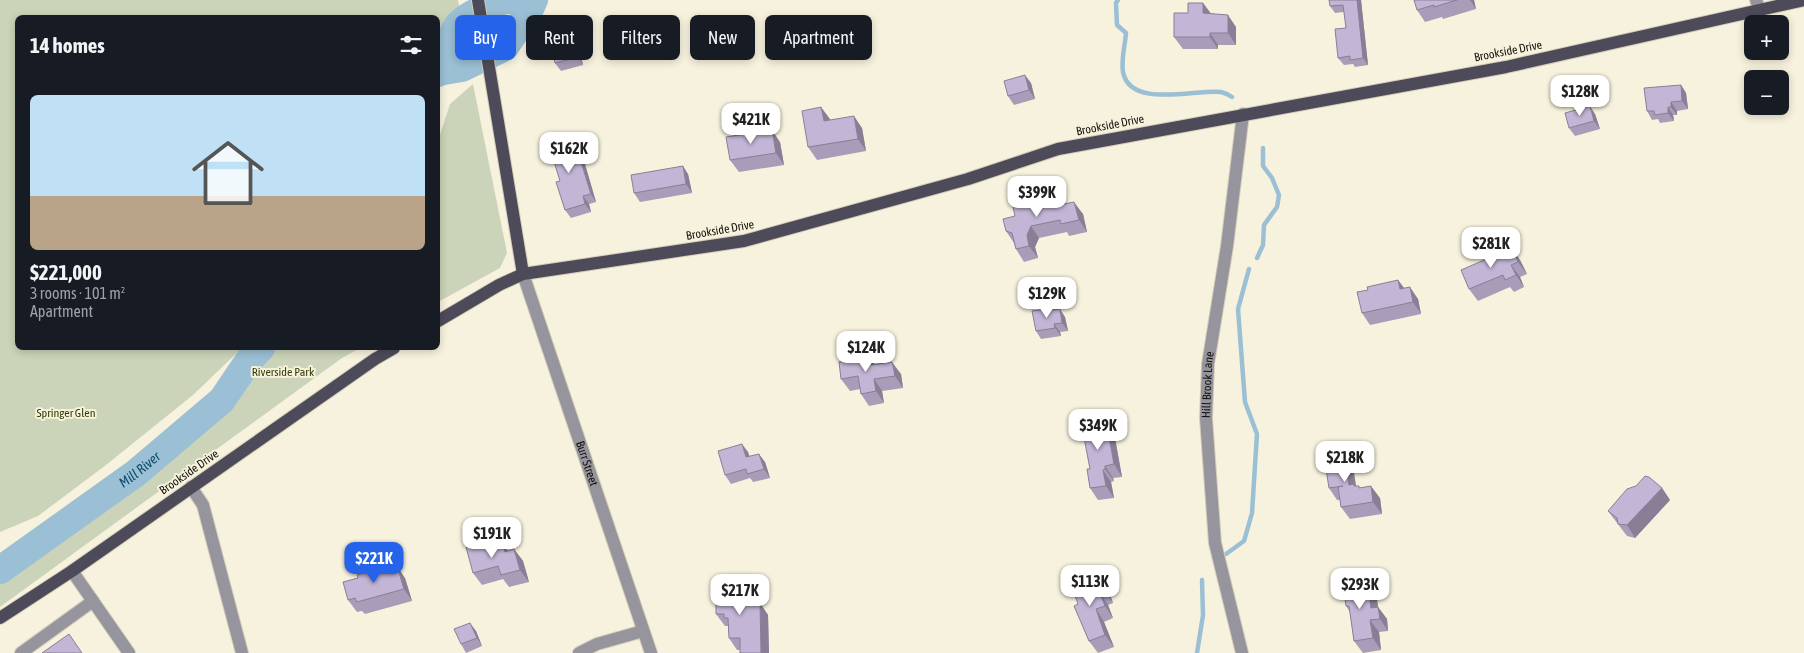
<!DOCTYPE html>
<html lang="en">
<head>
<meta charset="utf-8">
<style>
	:root { --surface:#171b24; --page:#20242c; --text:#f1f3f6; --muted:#9ea1a6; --line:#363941; --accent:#2563eb }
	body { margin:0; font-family:"Asap Condensed",sans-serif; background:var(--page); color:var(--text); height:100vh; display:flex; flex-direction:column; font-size:19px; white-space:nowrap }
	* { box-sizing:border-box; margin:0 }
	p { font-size:16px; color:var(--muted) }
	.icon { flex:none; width:28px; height:28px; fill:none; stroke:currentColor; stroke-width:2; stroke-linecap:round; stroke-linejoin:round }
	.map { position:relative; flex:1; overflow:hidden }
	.drawer { position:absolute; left:15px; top:15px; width:425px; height:335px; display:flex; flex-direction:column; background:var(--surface); border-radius:8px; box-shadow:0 2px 8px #0003 }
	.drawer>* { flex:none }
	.top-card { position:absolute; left:455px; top:15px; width:475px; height:45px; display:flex; gap:10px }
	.buttons { position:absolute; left:1744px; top:15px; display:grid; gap:10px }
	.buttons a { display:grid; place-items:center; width:45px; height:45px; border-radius:8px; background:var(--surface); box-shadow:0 2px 8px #0003; font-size:25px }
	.price { position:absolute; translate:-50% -42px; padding:0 11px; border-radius:10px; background:#fff; color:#222; font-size:16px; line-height:32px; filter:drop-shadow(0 1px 2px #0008) }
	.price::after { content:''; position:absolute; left:50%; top:30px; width:15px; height:11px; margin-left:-8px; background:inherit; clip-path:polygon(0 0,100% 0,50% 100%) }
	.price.on { background:var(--accent); color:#fff }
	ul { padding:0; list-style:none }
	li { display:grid; align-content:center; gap:10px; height:265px; padding:0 15px }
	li+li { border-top:1px solid var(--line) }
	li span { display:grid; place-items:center; height:155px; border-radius:8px; color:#555 }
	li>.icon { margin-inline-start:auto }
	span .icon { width:90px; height:90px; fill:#fffc; stroke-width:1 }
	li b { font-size:21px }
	h2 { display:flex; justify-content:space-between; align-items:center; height:60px; padding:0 15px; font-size:21px }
	.pill { padding:0 18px; border-radius:8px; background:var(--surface); box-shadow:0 2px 8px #0003; font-size:18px; line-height:45px }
	.pill.on { background:var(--accent); color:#fff }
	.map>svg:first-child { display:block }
	.green { fill:#cbd3b8 }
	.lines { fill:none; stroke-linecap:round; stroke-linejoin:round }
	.stream { stroke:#9bbfd4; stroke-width:4.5 }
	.river { stroke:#9bbfd4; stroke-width:28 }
	.minor-casing { stroke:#d3cebb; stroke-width:14 }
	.major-casing { stroke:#d3cebb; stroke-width:14 }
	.minor { stroke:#96959e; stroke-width:12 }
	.major { stroke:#4d4b59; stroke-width:12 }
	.wall { fill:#a89cb8 }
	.shaded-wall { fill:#887f96 }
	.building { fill:#c3b5d6; stroke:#887f96 }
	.labels { text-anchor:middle; stroke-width:4; stroke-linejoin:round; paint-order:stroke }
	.street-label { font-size:12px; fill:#13110a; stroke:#f7f2dd }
	.park-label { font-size:12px; fill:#333e03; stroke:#f7f2dd }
	.water-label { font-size:14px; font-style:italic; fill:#0c4f6d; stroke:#f7f2dd }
</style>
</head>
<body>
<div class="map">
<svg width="1804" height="653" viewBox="0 0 1804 653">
	<rect width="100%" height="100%" fill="#f7f2dd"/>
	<path class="green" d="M 0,0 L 458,0 L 460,10 L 438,41 L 438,18 L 18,18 L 18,348 L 242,348 L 193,395 L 106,465 L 38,516 L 0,532 Z
		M 473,84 L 507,253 L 500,268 L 438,302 L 438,141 L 450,104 Z
		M 274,348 L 360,348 L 342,358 L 0,607 L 0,579 L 18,569 L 145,475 L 189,436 L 227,407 L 262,358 Z"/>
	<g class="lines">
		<path class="stream" d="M 1118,0 L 1116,3 L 1117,25 L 1126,33 C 1125,46 1121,59 1123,72 C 1130,109 1196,89 1221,92 C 1225,93 1229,95 1232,97
			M 1257,258 L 1263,245 L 1264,225 L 1277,207 L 1279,195 L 1272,178 L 1263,166 L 1263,148
			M 1226,554 L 1244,541 L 1252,513 L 1257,434 L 1245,402 L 1238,309 L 1249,269
			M 1197,653 L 1203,615 L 1202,580"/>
		<g class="river">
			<path d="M 438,72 L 462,68 L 505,47 L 529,11 L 534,0"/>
			<path d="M 438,73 C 442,61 452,33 458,25 C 466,15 495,2 508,0"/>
			<path id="s1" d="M 0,570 L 136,473 L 222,400 L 249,360 L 261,348"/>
		</g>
		<defs>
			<g id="minor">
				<path d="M 1756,0 L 1760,11"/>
				<path id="s2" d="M 523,274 L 651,653"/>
				<path d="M 191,487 L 203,505 L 242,653"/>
				<path d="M 72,571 L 129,653"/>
				<path d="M 21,653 L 93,601"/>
				<path d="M 579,653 L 597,644 L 643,631"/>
				<path id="s3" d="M 1242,653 L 1215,543 L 1206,418 L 1208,364 L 1227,246 L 1243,114"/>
			</g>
			<path id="major" d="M 478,0 L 523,274
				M 438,321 L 499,285 L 523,274 L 744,241 L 968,179 L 1058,149 L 1506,67 L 1804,0
				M 0,618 L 72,571 L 375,359 L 394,348"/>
		</defs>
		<use href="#minor" class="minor-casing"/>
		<use href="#major" class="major-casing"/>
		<use href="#minor" class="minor"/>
		<use href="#major" class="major"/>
	</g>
	<path class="wall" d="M 1329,0 L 1361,0 L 1368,65 L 1355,67 L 1353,64 L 1344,65 L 1338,58 L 1346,28 L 1344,12 L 1335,13 L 1330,6 Z
		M 1414,0 L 1474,0 L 1476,9 L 1443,19 L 1442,17 L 1425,22 L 1417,10 Z
		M 1203,3 L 1211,14 L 1236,27 L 1236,45 L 1218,45 L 1218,49 L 1183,49 L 1174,37 L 1188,13 Z
		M 573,40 L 579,48 L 583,65 L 561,71 L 555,63 Z
		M 1031,83 L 1035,99 L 1014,105 L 1008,96 Z
		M 1681,85 L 1686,93 L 1688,109 L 1677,111 L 1677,115 L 1673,115 L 1674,121 L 1660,123 L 1658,119 L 1652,120 L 1647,111 Z
		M 1595,114 L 1600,129 L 1575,136 L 1569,128 Z
		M 830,119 L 830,120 L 862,128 L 866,151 L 817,160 L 808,147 Z
		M 780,142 L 784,165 L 739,172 L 730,160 Z
		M 572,146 L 576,146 L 582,154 L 596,202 L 589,204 L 591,212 L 571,218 L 565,210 L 560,181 Z
		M 688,174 L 692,193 L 640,202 L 634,193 Z
		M 1057,206 L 1083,214 L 1087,232 L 1069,236 L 1067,232 L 1039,238 L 1035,247 L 1038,258 L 1024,262 L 1016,249 L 1014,243 L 1006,231 Z
		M 1520,260 L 1527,274 L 1520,277 L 1524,287 L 1514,292 L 1510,287 L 1478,301 L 1469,289 Z
		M 1398,280 L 1404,288 L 1418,299 L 1421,314 L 1370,325 L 1362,313 L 1368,290 Z
		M 1053,310 L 1065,317 L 1068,331 L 1060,332 L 1061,336 L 1041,339 L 1036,331 Z
		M 875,364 L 901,374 L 903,388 L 882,391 L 884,403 L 869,406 L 861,394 L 860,389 L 850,391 L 841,379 Z
		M 1113,427 L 1122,477 L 1113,478 L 1114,481 L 1111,482 L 1114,498 L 1098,500 L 1090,488 L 1090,469 Z
		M 748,452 L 749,456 L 765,462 L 770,478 L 753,482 L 750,478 L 731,484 L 725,475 Z
		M 1353,466 L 1356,486 L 1380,498 L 1382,514 L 1350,519 L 1341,507 L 1340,500 L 1337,500 L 1329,488 Z
		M 1662,488 L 1670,500 L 1635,538 L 1627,536 L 1608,511 Z
		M 484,548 L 508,551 L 514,549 L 523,561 L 529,582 L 509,587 L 503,579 L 482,585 L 473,573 Z
		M 379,571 L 405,578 L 412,601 L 365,614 L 362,611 L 357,612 L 348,600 L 358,578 Z
		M 1099,577 L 1108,589 L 1113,603 L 1108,605 L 1113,618 L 1104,622 L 1114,647 L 1098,653 L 1089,641 L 1078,604 Z
		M 1367,581 L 1376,593 L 1378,607 L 1387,619 L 1388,631 L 1379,632 L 1381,650 L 1363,653 L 1354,641 L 1350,612 L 1346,606 Z
		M 741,591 L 747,591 L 756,603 L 760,603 L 768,615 L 769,653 L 740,653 L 740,650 L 737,650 L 729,638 L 728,626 L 725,626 L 716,614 Z
		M 476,631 L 482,646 L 466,653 L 461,644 Z"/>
	<path class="shaded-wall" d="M 1357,0 L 1361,0 L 1368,65 L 1363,58 Z
		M 1470,0 L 1474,0 L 1476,9 Z
		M 1203,3 L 1212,15 L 1203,13 Z
		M 1228,15 L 1236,27 L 1236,45 L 1228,33 Z
		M 1210,33 L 1218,45 L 1218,49 L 1210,37 Z
		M 573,40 L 579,48 L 583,65 L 578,57 Z
		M 1025,75 L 1031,83 L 1035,99 L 1029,90 Z
		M 1681,85 L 1686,93 L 1688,109 L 1682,101 Z
		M 1671,102 L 1677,111 L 1677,115 L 1671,107 Z
		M 1590,106 L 1595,114 L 1600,129 L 1594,121 Z
		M 821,107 L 830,119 L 832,133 L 824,121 Z
		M 1668,107 L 1673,115 L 1674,121 L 1668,113 Z
		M 854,116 L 862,128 L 866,151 L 858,139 Z
		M 772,130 L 780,142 L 784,165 L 776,153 Z
		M 566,138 L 571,146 L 574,155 L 569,147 Z
		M 576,146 L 582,154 L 596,202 L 591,194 Z
		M 683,166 L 688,174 L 692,193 L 686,184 Z
		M 583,196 L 589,204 L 591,212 L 585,204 Z
		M 1052,198 L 1060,210 L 1054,206 Z
		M 1074,202 L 1083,214 L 1087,232 L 1079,220 Z
		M 1031,226 L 1039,238 L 1035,247 L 1038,258 L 1029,246 L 1027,235 Z
		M 1512,248 L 1520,260 L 1527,274 L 1518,262 Z
		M 1511,265 L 1520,277 L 1524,287 L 1516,275 Z
		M 1398,280 L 1407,292 L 1400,289 Z
		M 1410,287 L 1418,299 L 1421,314 L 1413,302 Z
		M 1060,309 L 1065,317 L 1068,331 L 1062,323 Z
		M 1054,324 L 1060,332 L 1061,336 L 1055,328 Z
		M 870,358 L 879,370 L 871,365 Z
		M 892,362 L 901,374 L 903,388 L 895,376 Z
		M 874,379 L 882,391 L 884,403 L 876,391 Z
		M 1105,415 L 1113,427 L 1122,477 L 1114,464 Z
		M 742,444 L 748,452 L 752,465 L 746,457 Z
		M 759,454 L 765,462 L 770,478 L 764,469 Z
		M 1345,454 L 1353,466 L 1356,487 L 1349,485 Z
		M 1105,466 L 1113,478 L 1114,481 L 1105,469 Z
		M 1103,470 L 1111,482 L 1114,498 L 1106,486 Z
		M 1371,486 L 1380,498 L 1382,514 L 1373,502 Z
		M 1662,488 L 1670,500 L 1635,538 L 1627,525 Z
		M 502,543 L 511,555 L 505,552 Z
		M 514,549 L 523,561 L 529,582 L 520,570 Z
		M 397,566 L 405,578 L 412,601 L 404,589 Z
		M 1099,577 L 1108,589 L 1113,603 L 1105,591 Z
		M 733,578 L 741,591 L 733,591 Z
		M 1367,581 L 1376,593 L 1380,620 L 1371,608 Z
		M 747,591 L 756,603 L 756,616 L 747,604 Z
		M 1100,593 L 1108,605 L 1113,618 L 1105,606 Z
		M 760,603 L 768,615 L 769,653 L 761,653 Z
		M 1378,607 L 1387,619 L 1388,631 L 1380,619 Z
		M 1096,609 L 1104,622 L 1114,647 L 1105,635 Z
		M 1370,620 L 1379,632 L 1381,650 L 1373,638 Z
		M 470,623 L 476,631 L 482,646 L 477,638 Z"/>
	<path class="building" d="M 1329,0 L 1357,0 L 1363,58 L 1350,60 L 1350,56 L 1338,58 L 1335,29 L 1346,28 L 1343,5 L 1330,6 Z
		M 1414,0 L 1457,0 L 1434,7 L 1434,5 L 1417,10 Z
		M 1188,3 L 1203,3 L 1203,13 L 1228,15 L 1228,33 L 1210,33 L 1210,37 L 1174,37 L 1174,13 L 1188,13 Z
		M 573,40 L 578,57 L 555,63 L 551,46 Z
		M 1025,75 L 1029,90 L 1008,96 L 1004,81 Z
		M 1681,85 L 1682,101 L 1671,102 L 1671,107 L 1668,107 L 1668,113 L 1655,115 L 1654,111 L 1647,111 L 1644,88 Z
		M 1590,106 L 1594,121 L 1569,128 L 1565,113 Z
		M 821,107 L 824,121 L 854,116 L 858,139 L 808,147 L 802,111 Z
		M 772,130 L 776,153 L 730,160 L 726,137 Z
		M 566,138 L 569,147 L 576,146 L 591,194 L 583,196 L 585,204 L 565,210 L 556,182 L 560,181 L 548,142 Z
		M 683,166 L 686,184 L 634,193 L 631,175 Z
		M 1052,198 L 1054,206 L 1074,202 L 1079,220 L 1061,224 L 1060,220 L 1031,226 L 1027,235 L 1029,246 L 1016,249 L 1012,233 L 1006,231 L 1003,219 L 1015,216 L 1013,207 Z
		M 1512,248 L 1518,262 L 1511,265 L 1516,275 L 1505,280 L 1503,275 L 1469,289 L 1461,270 Z
		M 1398,280 L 1400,289 L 1410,287 L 1413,302 L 1362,313 L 1357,292 L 1368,290 L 1367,287 Z
		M 1052,308 L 1052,310 L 1060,309 L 1062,323 L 1054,324 L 1055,328 L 1036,331 L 1032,311 Z
		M 870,358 L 871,365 L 892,362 L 895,376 L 874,379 L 876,391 L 861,394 L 858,376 L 841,379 L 839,362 Z
		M 1105,415 L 1114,464 L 1105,466 L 1105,469 L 1103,470 L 1106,486 L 1090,488 L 1087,469 L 1090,469 L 1082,427 L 1095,425 L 1093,417 Z
		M 742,444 L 746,457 L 759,454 L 764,469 L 747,474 L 746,469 L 725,475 L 718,451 Z
		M 1345,454 L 1349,485 L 1354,484 L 1354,486 L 1359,486 L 1359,488 L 1371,486 L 1373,502 L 1341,507 L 1338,487 L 1343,486 L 1329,488 L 1324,457 Z
		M 1645,476 L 1649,477 L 1662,488 L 1627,525 L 1618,524 L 1617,518 L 1608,511 L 1627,489 L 1636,486 Z
		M 480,543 L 482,548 L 502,543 L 505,552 L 514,549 L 520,570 L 501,575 L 498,566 L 473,573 L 466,547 Z
		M 397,566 L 404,589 L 357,602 L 355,598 L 348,600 L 343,582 L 358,578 L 357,575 L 377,569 L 378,571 Z
		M 1099,577 L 1105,591 L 1100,593 L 1105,606 L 1096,609 L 1105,635 L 1089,641 L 1074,606 L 1078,604 L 1072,587 Z
		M 733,578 L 733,591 L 747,591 L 747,604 L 760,603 L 761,653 L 740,653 L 740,638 L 729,638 L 728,618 L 724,618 L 724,614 L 716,614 L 716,579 Z
		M 1367,581 L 1371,608 L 1378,607 L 1380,619 L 1370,620 L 1373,638 L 1354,641 L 1349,606 L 1346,606 L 1343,584 Z
		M 470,623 L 477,638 L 461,644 L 454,629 Z
		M 69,634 L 82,653 L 42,653 Z"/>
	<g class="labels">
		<g class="street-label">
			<text transform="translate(1508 51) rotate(-11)" y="4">Brookside Drive</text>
			<text transform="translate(1110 125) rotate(-11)" y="4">Brookside Drive</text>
			<text transform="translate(720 230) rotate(-10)" y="4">Brookside Drive</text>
			<text dy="4" stroke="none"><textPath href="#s3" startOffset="272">Hill Brook Lane</textPath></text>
			<text dy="4" stroke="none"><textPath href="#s2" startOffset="200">Burr Street</textPath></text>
			<text transform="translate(189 472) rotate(-35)" y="4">Brookside Drive</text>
		</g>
		<g class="park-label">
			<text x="283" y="376">Riverside Park</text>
			<text x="66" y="417">Springer Glen</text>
		</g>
		<g class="water-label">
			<text dy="5" stroke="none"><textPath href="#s1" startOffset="172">Mill River</textPath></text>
		</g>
	</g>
</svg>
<div class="buttons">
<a>+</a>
<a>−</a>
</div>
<b class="price" style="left:1580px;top:117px">$128K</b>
<b class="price" style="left:751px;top:145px">$421K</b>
<b class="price" style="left:569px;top:174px">$162K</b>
<b class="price" style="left:1037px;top:218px">$399K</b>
<b class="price" style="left:1491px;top:269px">$281K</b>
<b class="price" style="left:1047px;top:319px">$129K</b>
<b class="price" style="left:866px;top:373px">$124K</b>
<b class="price" style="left:1098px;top:451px">$349K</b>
<b class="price" style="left:1345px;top:483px">$218K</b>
<b class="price" style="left:492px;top:559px">$191K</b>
<b class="price on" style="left:374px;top:584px">$221K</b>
<b class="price" style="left:1090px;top:607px">$113K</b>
<b class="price" style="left:1360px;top:610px">$293K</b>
<b class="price" style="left:740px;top:616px">$217K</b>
<div class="top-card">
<a class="pill on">Buy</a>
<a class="pill">Rent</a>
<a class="pill">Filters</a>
<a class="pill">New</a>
<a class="pill">Apartment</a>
</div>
<section class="drawer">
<h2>14 homes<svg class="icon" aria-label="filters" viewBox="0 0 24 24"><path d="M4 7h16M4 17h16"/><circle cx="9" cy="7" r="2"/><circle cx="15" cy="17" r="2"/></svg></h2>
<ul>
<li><span style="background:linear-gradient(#bfe0f5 65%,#b9a48a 0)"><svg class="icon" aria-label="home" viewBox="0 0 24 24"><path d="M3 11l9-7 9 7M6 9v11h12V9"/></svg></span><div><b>$221,000</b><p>3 rooms · 101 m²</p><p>Apartment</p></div></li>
</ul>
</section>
</div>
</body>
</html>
